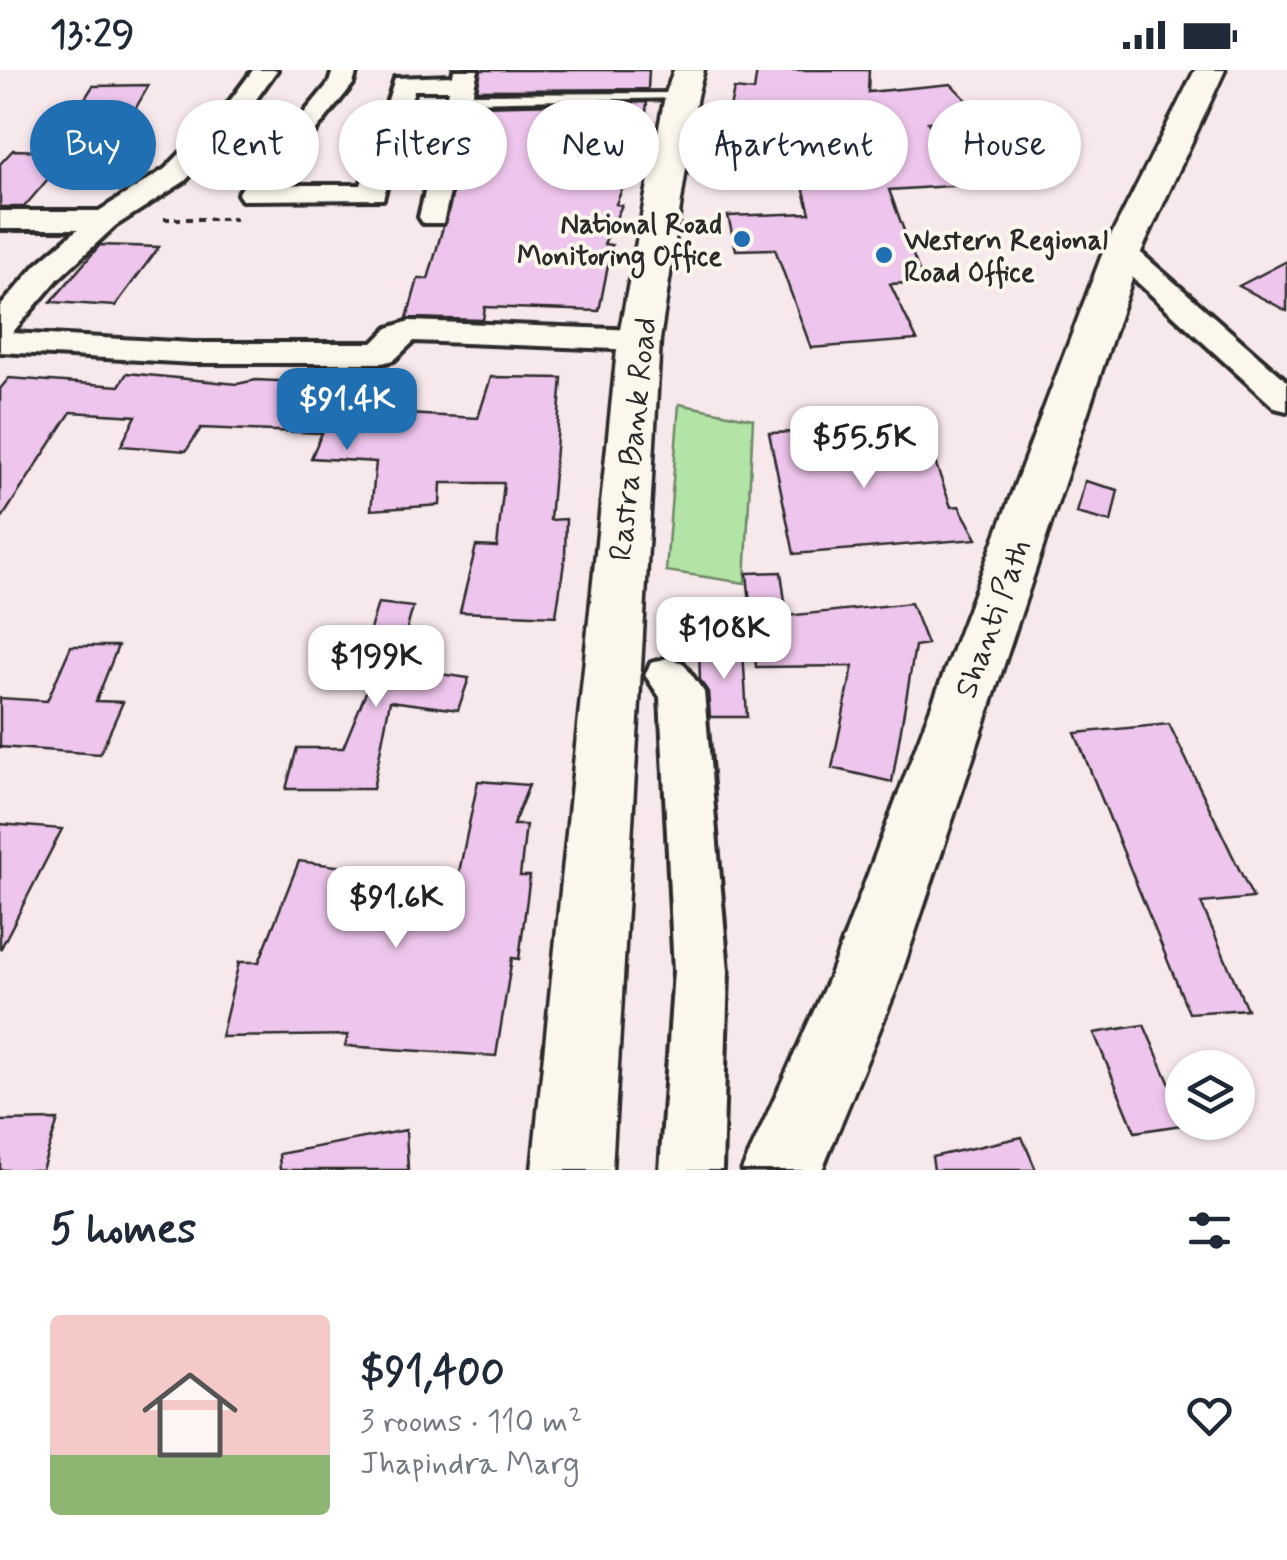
<!DOCTYPE html>
<html lang="en">
<head>
<meta charset="utf-8">
<style>
	:root { --surface:#fff; --page:#f2f2f3; --text:#1f2937; --muted:#747a83; --line:#e0e1e3; --accent:#1f6fb2 }
	body { margin:0; font-family:Mynerve,sans-serif; background:var(--page); color:var(--text); height:100vh; display:flex; flex-direction:column; font-size:38px; white-space:nowrap }
	* { box-sizing:border-box; margin:0 }
	p { font-size:32px; color:var(--muted) }
	.icon { flex:none; width:55px; height:55px; fill:none; stroke:currentColor; stroke-width:2; stroke-linecap:round; stroke-linejoin:round }
	.map { position:relative; height:1100px; overflow:hidden }
	.sheet { display:flex; flex-direction:column; background:var(--surface); flex:1 }
	.sheet>* { flex:none }
	.banner { position:absolute; left:30px; top:30px; width:1228px; height:90px; display:flex; gap:20px }
	.buttons { position:absolute; left:1165px; top:980px; display:grid; gap:20px }
	.buttons a { display:grid; place-items:center; width:90px; height:90px; border-radius:50%; background:var(--surface); box-shadow:0 2px 8px #0004; font-size:50px }
	.price { position:absolute; translate:-50% -85px; padding:0 22px; border-radius:20px; background:#fff; color:#222; font-size:32px; line-height:65px; filter:drop-shadow(0 2px 5px #0008) }
	.price::after { content:''; position:absolute; left:50%; top:60px; width:30px; height:22px; margin-left:-15px; background:inherit; clip-path:polygon(0 0,100% 0,50% 100%) }
	.price.on { background:var(--accent); color:#fff }
	ul { padding:0; list-style:none }
	li { display:flex; align-items:center; gap:30px; height:250px; padding:0 50px }
	li+li { border-top:2px solid var(--line) }
	li span { display:grid; place-items:center; flex:none; width:280px; height:200px; border-radius:10px; color:#555 }
	li>.icon { margin-inline-start:auto }
	span .icon { width:120px; height:120px; fill:#fffc; stroke-width:1 }
	li b { font-size:42px }
	h2 { display:flex; justify-content:space-between; align-items:center; height:120px; padding:0 50px; font-size:42px }
	.tag { padding:0 35px; border-radius:45px; background:var(--surface); box-shadow:0 2px 8px #0004; font-size:35px; line-height:90px }
	.tag.on { background:var(--accent); color:#fff }
	.status { display:flex; justify-content:space-between; align-items:center; height:70px; padding:0 50px; background:var(--surface); direction:ltr }
	.status svg { height:28px; fill:currentColor }
	.map>svg:first-child { display:block }
	.green { fill:#b1e4a5; stroke:#6e8868; stroke-width:2.5 }
	.building { fill:#eec5ec; stroke:#2b2b2b; stroke-width:2.5 }
	.lines { fill:none; stroke-linecap:round; stroke-linejoin:round }
	.lane-casing { stroke:#2b2b2b; stroke-width:8 }
	.street-casing { stroke:#2b2b2b; stroke-width:8 }
	.secondary-casing { stroke:#2b2b2b; stroke-width:7 }
	.path { stroke:#2b2b2b; stroke-width:4; stroke-dasharray:6 5; stroke-linecap:butt }
	.lane { fill:#fbf7ec; fill-rule:evenodd }
	.street { fill:#fbf7ec; fill-rule:evenodd }
	.secondary { fill:#fbf7ec; fill-rule:evenodd }
	.poi-dot { fill:#1f6fb2; stroke:#fbf7ec; stroke-width:4 }
	.labels { text-anchor:middle; stroke-width:8; stroke-linejoin:round; paint-order:stroke }
	.far-poi-label { font-size:28px; font-weight:bold; fill:#2b2b2b; stroke:#fbf7ec; text-anchor:end }
	.street-label { font-size:32px; fill:#2b2b2b; stroke:#fbf7ec }
</style>
</head>
<body>
<div class="status"><b>13:29</b><svg viewBox="0 0 49 12"><path d="M0 12V9h3v3zM5 12V6h3v6zM10 12V3h3v9zM15 12V0h3v12zM26 1h20v11H26zM47 4h2v5h-2z"/></svg></div>
<div class="map">
<svg width="1287" height="1100" viewBox="0 0 1287 1100">
	<rect width="100%" height="100%" fill="#f7e8ec"/>
	<filter id="ink" filterUnits="userSpaceOnUse"><feTurbulence type="fractalNoise" baseFrequency=".01" numOctaves="2"/><feDisplacementMap in="SourceGraphic" scale="20" xChannelSelector="R" yChannelSelector="G"/><feConvolveMatrix kernelMatrix="1 2 1 2 8 2 1 2 1" color-interpolation-filters="sRGB"/></filter>
	<g filter="url(#ink)">
		<path class="green" d="M 679,334 L 753,349 L 745,513 L 666,501 Z"/>
		<path class="building" d="M 481,0 L 649,0 L 648,19 L 477,20 Z
			M 757,0 L 869,0 L 868,22 L 951,14 L 984,48 L 928,52 L 967,115 L 889,120 L 923,212 L 890,214 L 917,270 L 811,278 L 775,179 L 736,180 L 728,146 L 810,143 L 791,72 L 744,69 L 746,58 L 726,57 L 734,19 L 754,21 Z
			M 149,15 L 118,69 L 60,66 L 93,16 Z
			M 647,32 L 644,65 L 639,65 L 638,80 L 616,134 L 622,135 L 604,174 L 612,175 L 599,241 L 485,237 L 483,250 L 407,248 L 418,209 L 428,209 L 458,105 L 464,105 L 474,36 Z
			M 13,80 L 71,82 L 24,137 L 0,137 L 0,94 Z
			M 100,175 L 159,177 L 115,236 L 51,232 Z
			M 1287,191 L 1287,241 L 1239,216 Z
			M 127,303 L 237,314 L 256,310 L 399,317 L 389,343 L 478,348 L 491,307 L 562,308 L 550,450 L 566,449 L 565,486 L 556,546 L 460,542 L 476,476 L 497,477 L 504,413 L 441,413 L 440,435 L 371,440 L 376,392 L 311,388 L 322,363 L 201,358 L 186,381 L 121,376 L 136,346 L 71,342 L 0,451 L 0,319 L 9,308 L 119,316 Z
			M 923,358 L 951,437 L 959,436 L 977,469 L 794,484 L 769,363 Z
			M 1085,411 L 1118,420 L 1111,452 L 1077,443 Z
			M 781,502 L 787,546 L 911,533 L 927,574 L 915,576 L 892,712 L 832,698 L 853,596 L 756,597 L 747,503 Z
			M 378,533 L 413,537 L 396,598 L 469,608 L 458,640 L 390,631 L 373,719 L 286,719 L 297,678 L 343,678 L 380,588 L 362,586 Z
			M 71,576 L 118,576 L 96,631 L 123,632 L 100,684 L 0,677 L 0,628 L 47,631 Z
			M 699,579 L 743,580 L 747,647 L 710,647 L 708,622 L 700,610 Z
			M 1169,654 L 1253,828 L 1201,833 L 1247,939 L 1189,943 L 1075,663 Z
			M 478,711 L 529,715 L 513,755 L 526,755 L 520,806 L 530,806 L 519,889 L 512,888 L 496,986 L 345,976 L 348,965 L 221,967 L 239,892 L 259,892 L 299,791 L 381,802 L 371,833 L 445,838 L 449,808 L 458,807 Z
			M 0,754 L 62,759 L 0,880 Z
			M 1144,955 L 1182,1042 L 1182,1052 L 1188,1054 L 1135,1062 L 1094,963 Z
			M 58,1050 L 42,1100 L 0,1100 L 0,1051 Z
			M 406,1060 L 408,1100 L 280,1100 L 279,1084 Z
			M 1022,1067 L 1036,1100 L 934,1100 L 932,1087 Z"/>
		<g class="lines">
			<defs>
				<path id="lane" d="M 681,23 L 687,26 L 685,28 L 459,32 L 453,28 L 459,24 Z"/>
				<path id="street" d="M 253,0 L 277,0 L 242,49 L 185,111 L 115,156 L 58,209 L 12,263 L 193,273 L 373,273 L 388,258 L 410,251 L 639,260 L 651,263 L 656,270 L 651,277 L 639,280 L 414,271 L 394,290 L 382,293 L 193,293 L 0,282 L 0,237 L 36,195 L 78,159 L 0,159 L 0,141 L 99,141 L 165,99 L 224,39 Z
					M 333,0 L 357,0 L 353,14 L 273,115 L 361,115 L 395,8 L 453,6 L 454,0 L 478,0 L 443,153 L 423,153 L 419,147 L 449,20 L 414,20 L 383,129 L 242,130 L 238,124 L 242,118 L 329,13 Z
					M 1122,173 L 1133,176 L 1287,311 L 1287,341 L 1275,338 L 1111,188 L 1107,182 L 1111,176 Z
					M 667,588 L 683,593 L 704,622 L 728,901 L 722,1100 L 660,1100 L 674,901 L 660,627 L 645,605 L 651,593 Z"/>
				<path id="secondary" d="M 674,0 L 704,0 L 697,26 L 660,270 L 612,1100 L 532,1100 L 618,270 L 665,26 Z
					M 1195,0 L 1225,0 L 1141,182 L 896,920 L 822,1100 L 742,1100 L 828,910 L 1103,182 Z"/>
			</defs>
			<use href="#lane" class="lane-casing"/>
			<use href="#street" class="street-casing"/>
			<use href="#secondary" class="secondary-casing"/>
			<path class="path" d="M 164,149 L 241,149"/>
			<use href="#lane" class="lane"/>
			<use href="#street" class="street"/>
			<use href="#secondary" class="secondary"/>
		</g>
	</g>
	<g class="poi-dot">
		<circle cx="742" cy="169" r="10"/>
		<circle cx="884" cy="185" r="10"/>
	</g>
	<g class="labels">
		<g class="far-poi-label">
			<text x="722" y="163">National Road<tspan x="722" dy="32">Monitoring Office</tspan></text>
			<text x="904" y="179" text-anchor="start">Western Regional<tspan x="904" dy="32">Road Office</tspan></text>
		</g>
		<g class="street-label">
			<text transform="translate(632 369) rotate(-84)" y="11">Rastra Bank Road</text>
			<text transform="translate(992 548) rotate(-70)" y="11">Shanti Path</text>
		</g>
	</g>
</svg>
<div class="buttons">
<a><svg class="icon" aria-label="layers" viewBox="0 0 24 24"><path d="M12 4l9 5-9 5-9-5zM3 14l9 5 9-5"/></svg></a>
</div>
<b class="price on" style="left:347px;top:383px">$91.4K</b>
<b class="price" style="left:864px;top:421px">$55.5K</b>
<b class="price" style="left:724px;top:612px">$108K</b>
<b class="price" style="left:376px;top:640px">$199K</b>
<b class="price" style="left:396px;top:881px">$91.6K</b>
<div class="banner">
<a class="tag on">Buy</a>
<a class="tag">Rent</a>
<a class="tag">Filters</a>
<a class="tag">New</a>
<a class="tag">Apartment</a>
<a class="tag">House</a>
</div>
</div>
<section class="sheet">
<h2>5 homes<svg class="icon" aria-label="filters" viewBox="0 0 24 24"><path d="M4 7h16M4 17h16"/><circle cx="9" cy="7" r="2"/><circle cx="15" cy="17" r="2"/></svg></h2>
<ul>
<li><span style="background:linear-gradient(#f6c9c9 70%,#8fb573 0)"><svg class="icon" aria-label="home" viewBox="0 0 24 24"><path d="M3 11l9-7 9 7M6 9v11h12V9"/></svg></span><div><b>$91,400</b><p>3 rooms · 110 m²</p><p>Jhapindra Marg</p></div><svg class="icon" aria-label="heart" viewBox="0 0 24 24"><path d="M12 20l-8-8c-3-5 5-10 8-4 3-6 11-1 8 4z"/></svg></li>
</ul>
</section>
</body>
</html>
